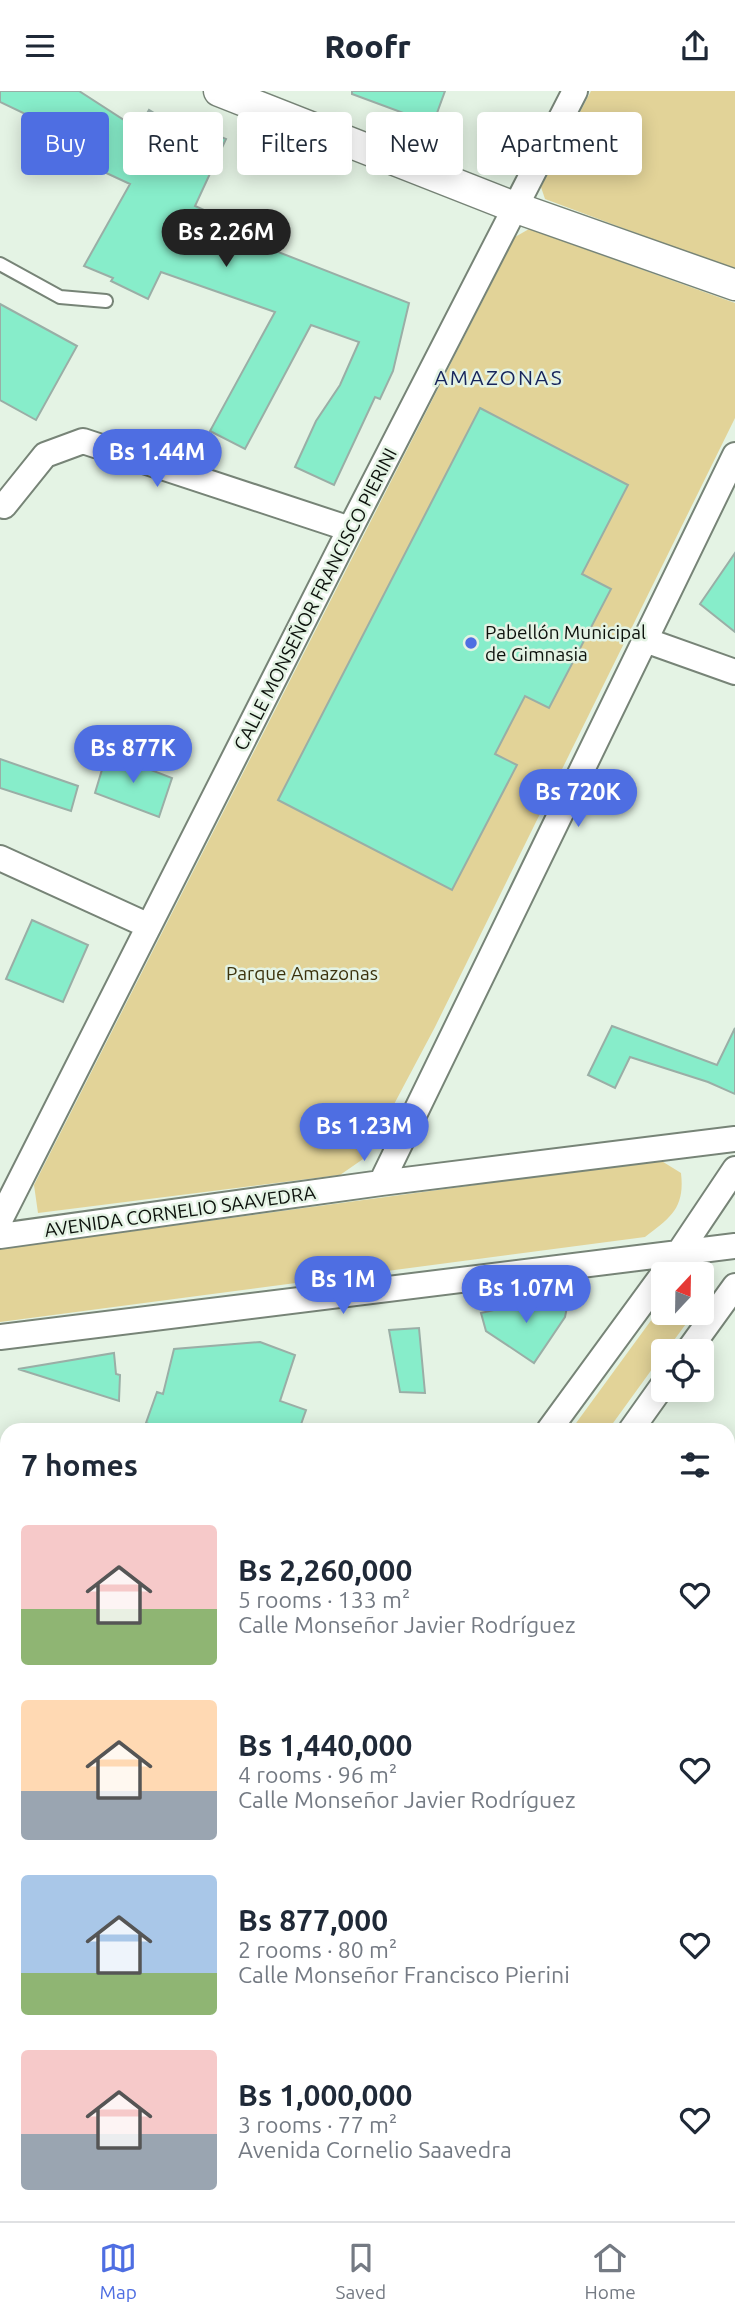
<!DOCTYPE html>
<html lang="en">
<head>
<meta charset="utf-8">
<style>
	:root { --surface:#fff; --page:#f2f2f3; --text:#1f2937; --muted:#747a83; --line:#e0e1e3; --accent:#4e6ee2 }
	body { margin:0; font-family:Ubuntu,sans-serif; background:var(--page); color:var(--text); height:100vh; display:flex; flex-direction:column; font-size:26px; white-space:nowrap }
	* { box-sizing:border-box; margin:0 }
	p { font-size:23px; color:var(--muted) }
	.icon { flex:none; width:38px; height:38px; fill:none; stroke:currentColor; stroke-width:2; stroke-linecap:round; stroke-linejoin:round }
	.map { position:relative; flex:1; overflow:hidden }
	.side { position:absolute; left:0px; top:1332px; width:735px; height:800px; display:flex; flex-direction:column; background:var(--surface); border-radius:21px 21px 0 0; box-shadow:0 4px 18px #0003 }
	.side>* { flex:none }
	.top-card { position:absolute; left:21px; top:21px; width:693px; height:63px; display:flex; gap:14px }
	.needle { width:46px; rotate:22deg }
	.buttons { position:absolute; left:651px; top:1171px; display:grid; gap:14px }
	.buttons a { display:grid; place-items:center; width:63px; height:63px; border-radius:7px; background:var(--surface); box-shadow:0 4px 18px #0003; font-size:35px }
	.price { position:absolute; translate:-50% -60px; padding:0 16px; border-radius:24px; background:var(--accent); color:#fff; font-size:23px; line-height:46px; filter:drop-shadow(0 2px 4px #0008) }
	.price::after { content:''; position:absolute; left:50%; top:42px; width:21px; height:16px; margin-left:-10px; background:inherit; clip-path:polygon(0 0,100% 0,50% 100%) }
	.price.on { background:#222; color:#fff }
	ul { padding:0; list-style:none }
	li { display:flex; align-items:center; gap:21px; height:175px; padding:0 21px }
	li span { display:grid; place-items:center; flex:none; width:196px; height:140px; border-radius:7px; color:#555 }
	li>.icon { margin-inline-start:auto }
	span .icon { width:84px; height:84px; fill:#fffc; stroke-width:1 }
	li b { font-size:30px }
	h2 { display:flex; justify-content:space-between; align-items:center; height:84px; padding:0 21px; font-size:30px }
	.chip { padding:0 24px; border-radius:7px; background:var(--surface); box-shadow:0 4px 18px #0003; font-size:24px; line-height:63px }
	.chip.on { background:var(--accent); color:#fff }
	header { display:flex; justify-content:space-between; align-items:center; height:91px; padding:0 21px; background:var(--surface); font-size:32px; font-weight:800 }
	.menu { display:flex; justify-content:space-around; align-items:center; height:98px; border-top:2px solid var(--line); background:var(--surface); font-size:19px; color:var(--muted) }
	.menu a { display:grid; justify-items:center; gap:4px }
	.menu .on { color:var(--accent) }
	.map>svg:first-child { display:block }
	.green { fill:#e2d398 }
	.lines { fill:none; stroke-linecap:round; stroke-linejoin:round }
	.canal { stroke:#30b2b2; stroke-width:30 }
	.building { fill:#87edca; stroke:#9aaea6; stroke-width:2 }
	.service-casing { stroke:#778477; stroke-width:16 }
	.minor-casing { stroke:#778477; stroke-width:28 }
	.tertiary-casing { stroke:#778477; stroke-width:33 }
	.service { stroke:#fff; stroke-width:12 }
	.minor { stroke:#fff; stroke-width:24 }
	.tertiary { stroke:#fff; stroke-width:30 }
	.poi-dot { fill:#4e6ee2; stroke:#e4f3e4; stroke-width:2.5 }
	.labels { text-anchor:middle; stroke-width:5; stroke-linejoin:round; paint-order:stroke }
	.street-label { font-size:19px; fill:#0c110c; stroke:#e4f3e4 }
	.poi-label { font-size:19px; fill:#0c110c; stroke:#e4f3e4; text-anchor:start }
	.park-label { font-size:19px; fill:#3b320c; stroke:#e4f3e4 }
	.neighbourhood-label { font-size:21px; letter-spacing:2px; fill:#16245b; stroke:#e4f3e4 }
</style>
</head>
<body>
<header><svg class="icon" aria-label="menu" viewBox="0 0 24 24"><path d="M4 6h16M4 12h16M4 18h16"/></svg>Roofr<svg class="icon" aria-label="share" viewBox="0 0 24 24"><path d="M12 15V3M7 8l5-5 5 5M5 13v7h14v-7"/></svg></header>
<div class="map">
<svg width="735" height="2130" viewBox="0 0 735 2130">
	<rect width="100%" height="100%" fill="#e4f3e4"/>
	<path class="green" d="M 591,0 L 735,0 L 735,179 L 545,108 L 541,96 Z
		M 529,138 L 735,212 L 735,327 L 435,936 L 366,1066 L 340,1084 L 38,1122 L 34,1094 L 515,146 Z
		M 660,1069 L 681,1082 C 685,1117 671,1126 645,1146 L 0,1231 L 0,1158 Z
		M 663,1213 L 663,1222 L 694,1222 L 666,1260 L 663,1260 L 663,1263 L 608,1339 L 571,1339 Z"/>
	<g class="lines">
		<path class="canal" d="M 0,2096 L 7,2102
			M 38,2124 L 52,2130"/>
	</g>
	<path class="building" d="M 0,0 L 79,0 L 138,38 L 149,19 L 183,40 L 188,32 L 226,48 L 195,115 L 213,123 L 209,134 L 409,212 L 393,280 L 380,308 L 375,306 L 334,394 L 295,376 L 316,330 L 340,294 L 359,251 L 311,234 L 245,358 L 210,340 L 275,221 L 161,181 L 148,208 L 111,190 L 113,187 L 84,175 L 130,93 L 74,67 L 84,51 L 0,11 Z
		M 352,0 L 445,0 L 433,33 L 352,3 Z
		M 0,213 L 77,255 L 36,329 L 0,309 Z
		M 480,317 L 628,394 L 582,483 L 611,498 L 549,617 L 525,605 L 495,663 L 517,674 L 452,799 L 278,709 Z
		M 735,462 L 735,541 L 700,513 Z
		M 107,662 L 172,687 L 159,726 L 95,702 Z
		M 0,668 L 78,695 L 71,720 L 0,697 Z
		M 32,829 L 88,854 L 63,911 L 6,888 Z
		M 612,935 L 717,974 L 735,937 L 735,1003 L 708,991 L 630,966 L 615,997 L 588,984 Z
		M 546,1207 L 560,1209 L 567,1216 L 565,1226 L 534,1272 L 486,1240 L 481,1222 Z
		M 419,1237 L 425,1302 L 400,1301 L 389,1239 Z
		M 260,1251 L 295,1264 L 280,1310 L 306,1319 L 299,1339 L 166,1339 L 146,1332 L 157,1301 L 163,1303 L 174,1258 Z
		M 114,1262 L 116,1283 L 120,1284 L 119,1310 L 18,1278 Z"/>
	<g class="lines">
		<defs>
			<path id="service" d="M 0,173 L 60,206 L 106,210"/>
			<path id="minor" d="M 0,413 L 4,415 L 45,364 L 83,350 L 350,438
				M 645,549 L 735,581
				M 0,767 L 149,835
				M 381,1092 L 735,364
				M 0,1129 L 350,438 L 575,0
				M 0,1145 L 381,1092 L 735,1048
				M 0,1246 L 735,1155
				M 688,1260 L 735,1195
				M 549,1339 L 680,1160 L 735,1078
				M 631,1339 L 663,1294
				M 728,1508 L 735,1511
				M 0,1646 L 7,1648
				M 728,1927 L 735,1930
				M 0,2045 L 7,2050
				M 154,2124 L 168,2130
				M 574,2124 L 588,2130
				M 3,2130 L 7,2123
				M 344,2130 L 348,2124"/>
			<path id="tertiary" d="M 219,0 L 514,116 L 735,194"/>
		</defs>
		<use href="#service" class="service-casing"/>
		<use href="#minor" class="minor-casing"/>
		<use href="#tertiary" class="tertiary-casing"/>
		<use href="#service" class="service"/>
		<use href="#minor" class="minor"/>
		<use href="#tertiary" class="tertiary"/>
	</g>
	<circle class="poi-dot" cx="471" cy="552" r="7"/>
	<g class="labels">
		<g class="street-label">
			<text transform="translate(315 508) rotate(-63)" y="7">CALLE MONSEÑOR FRANCISCO PIERINI</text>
			<text transform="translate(180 1120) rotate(-8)" y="7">AVENIDA CORNELIO SAAVEDRA</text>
		</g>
		<g class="poi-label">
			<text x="485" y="548">Pabellón Municipal<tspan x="485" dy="22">de Gimnasia</tspan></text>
		</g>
		<g class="park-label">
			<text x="302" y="889">Parque Amazonas</text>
		</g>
		<g class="neighbourhood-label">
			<text x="499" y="294">AMAZONAS</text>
		</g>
	</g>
</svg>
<div class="buttons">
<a><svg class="needle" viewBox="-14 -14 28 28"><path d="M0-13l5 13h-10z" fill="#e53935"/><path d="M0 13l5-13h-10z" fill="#747a83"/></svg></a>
<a><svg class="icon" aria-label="locate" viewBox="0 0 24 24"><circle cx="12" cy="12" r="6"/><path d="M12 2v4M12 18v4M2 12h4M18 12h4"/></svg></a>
</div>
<b class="price on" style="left:226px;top:178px">Bs 2.26M</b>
<b class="price" style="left:157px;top:398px">Bs 1.44M</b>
<b class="price" style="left:133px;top:694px">Bs 877K</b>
<b class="price" style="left:578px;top:738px">Bs 720K</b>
<b class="price" style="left:364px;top:1072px">Bs 1.23M</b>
<b class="price" style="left:343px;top:1225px">Bs 1M</b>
<b class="price" style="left:526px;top:1234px">Bs 1.07M</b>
<div class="top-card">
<a class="chip on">Buy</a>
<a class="chip">Rent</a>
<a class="chip">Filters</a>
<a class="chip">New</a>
<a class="chip">Apartment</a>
</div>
<section class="side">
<h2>7 homes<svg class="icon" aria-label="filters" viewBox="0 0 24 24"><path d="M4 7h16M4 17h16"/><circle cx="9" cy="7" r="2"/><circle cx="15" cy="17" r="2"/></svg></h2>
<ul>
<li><span style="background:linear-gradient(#f6c9c9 60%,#8fb573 0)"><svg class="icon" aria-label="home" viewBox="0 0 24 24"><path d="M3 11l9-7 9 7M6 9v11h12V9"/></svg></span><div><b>Bs 2,260,000</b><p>5 rooms · 133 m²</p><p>Calle Monseñor Javier Rodríguez</p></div><svg class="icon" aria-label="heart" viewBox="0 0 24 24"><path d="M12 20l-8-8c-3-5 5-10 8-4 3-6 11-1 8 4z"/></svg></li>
<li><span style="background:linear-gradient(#ffd9b3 65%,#9aa5b1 0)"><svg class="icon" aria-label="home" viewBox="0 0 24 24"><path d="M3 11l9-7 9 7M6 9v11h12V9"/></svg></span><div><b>Bs 1,440,000</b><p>4 rooms · 96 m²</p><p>Calle Monseñor Javier Rodríguez</p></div><svg class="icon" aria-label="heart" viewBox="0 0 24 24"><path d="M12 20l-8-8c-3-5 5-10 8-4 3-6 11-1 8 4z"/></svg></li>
<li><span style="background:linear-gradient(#a9c7e8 70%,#8fb573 0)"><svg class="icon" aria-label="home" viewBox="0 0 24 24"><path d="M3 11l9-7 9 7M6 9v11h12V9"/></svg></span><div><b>Bs 877,000</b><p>2 rooms · 80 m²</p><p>Calle Monseñor Francisco Pierini</p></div><svg class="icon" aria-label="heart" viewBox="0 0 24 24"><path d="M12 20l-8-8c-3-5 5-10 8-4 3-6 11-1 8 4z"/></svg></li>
<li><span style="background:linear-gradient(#f6c9c9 60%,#9aa5b1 0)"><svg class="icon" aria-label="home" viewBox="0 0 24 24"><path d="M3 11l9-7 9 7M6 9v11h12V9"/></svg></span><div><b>Bs 1,000,000</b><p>3 rooms · 77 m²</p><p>Avenida Cornelio Saavedra</p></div><svg class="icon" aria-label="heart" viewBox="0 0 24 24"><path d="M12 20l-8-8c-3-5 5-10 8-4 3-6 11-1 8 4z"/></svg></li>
</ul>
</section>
</div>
<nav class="menu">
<a class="on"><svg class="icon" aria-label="map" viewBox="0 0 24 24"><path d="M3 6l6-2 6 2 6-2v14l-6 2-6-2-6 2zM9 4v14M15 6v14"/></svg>Map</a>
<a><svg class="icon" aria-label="saved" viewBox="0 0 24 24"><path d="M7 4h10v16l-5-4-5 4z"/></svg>Saved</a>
<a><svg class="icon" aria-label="home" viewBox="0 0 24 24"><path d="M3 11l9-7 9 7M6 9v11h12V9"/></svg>Home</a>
</nav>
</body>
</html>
